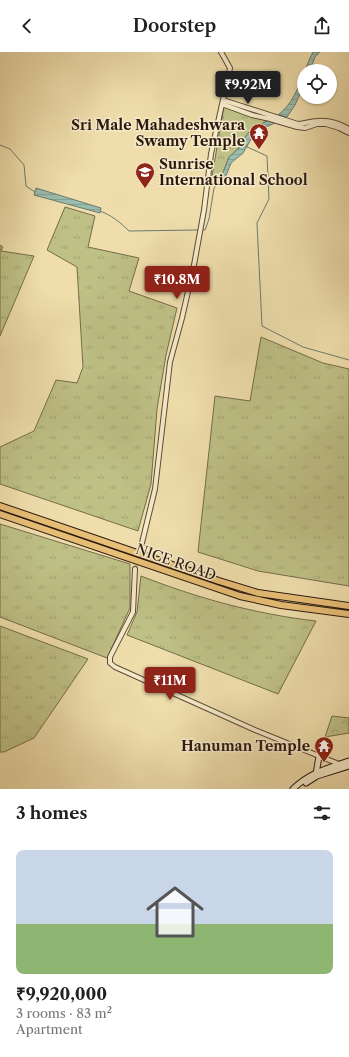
<!DOCTYPE html>
<html lang="en">
<head>
<meta charset="utf-8">
<style>
	:root { --surface:#fff; --page:#f2f2f2; --text:#202124; --muted:#757577; --accent:#8f2418 }
	body { margin:0; font-family:"Libre Caslon Text",serif; background:var(--page); color:var(--text); height:100vh; display:flex; flex-direction:column; font-size:15px; white-space:nowrap }
	* { box-sizing:border-box; margin:0 }
	p { font-size:13px; color:var(--muted) }
	.icon { flex:none; width:22px; height:22px; fill:none; stroke:currentColor; stroke-width:2; stroke-linecap:round; stroke-linejoin:round }
	.map { position:relative; height:737px; overflow:hidden }
	.details { display:flex; flex-direction:column; background:var(--surface); flex:1 }
	.details>* { flex:none }
	.controls { position:absolute; left:297px; top:12px; display:grid; gap:8px }
	.controls a { display:grid; place-items:center; width:40px; height:40px; border-radius:50%; background:var(--surface); box-shadow:0 1px 3px #0004; font-size:20px }
	.price { position:absolute; translate:-50% -34px; padding:0 9px; border-radius:4px; background:var(--accent); color:#fff; font-size:13px; line-height:26px; filter:drop-shadow(0 1px 2px #0008) }
	.price::after { content:''; position:absolute; left:50%; top:24px; width:12px; height:9px; margin-left:-6px; background:inherit; clip-path:polygon(0 0,100% 0,50% 100%) }
	.price.active { background:#222; color:#fff }
	ul { padding:0; list-style:none }
	li { display:grid; align-content:center; gap:8px; height:212px; padding:0 16px }
	li span { display:grid; place-items:center; height:124px; border-radius:8px; color:#555 }
	li>.icon { margin-inline-start:auto }
	span .icon { width:72px; height:72px; fill:#fffc; stroke-width:1 }
	li b { font-size:17px }
	h2 { display:flex; justify-content:space-between; align-items:center; height:48px; padding:0 16px; font-size:17px }
	header { display:flex; justify-content:space-between; align-items:center; height:52px; padding:0 16px; background:var(--surface); font-size:18px; font-weight:600 }
	.map>svg:first-child { display:block }
	.grass { fill:url(#grass-tufts); stroke:#746c4b }
	.park { fill:url(#park-crowns); stroke:#746c4b }
	.water { fill:url(#water-rules); stroke:#6d7b6e }
	.lines { fill:none; stroke-linecap:round; stroke-linejoin:round }
	.stream { stroke:#6d7b6e; stroke-width:1 }
	.tertiary-tunnel { stroke:#c8b78d; stroke-width:4; stroke-dasharray:4 2; stroke-linecap:butt }
	.tertiary-casing { stroke:#5b4a37; stroke-width:6 }
	.secondary-casing { stroke:#2a1910; stroke-width:7 }
	.motorway-casing { stroke:#2a1910; stroke-width:8 }
	.tertiary { stroke:#f5eac9; stroke-width:4 }
	.secondary { stroke:#f5eac9; stroke-width:5 }
	.motorway { stroke:#e8bf76; stroke-width:6 }
	.labels { text-anchor:middle; stroke-width:3; stroke-linejoin:round; paint-order:stroke }
	.poi-label { font-size:14px; font-weight:bold; fill:#2a1910; stroke:#f5eac9; text-anchor:end }
	.street-label { font-size:14px; fill:#2a1910; stroke:#f5eac9 }
</style>
</head>
<body>
<header><svg class="icon" aria-label="back" viewBox="0 0 24 24"><path d="M15 5l-7 7 7 7"/></svg>Doorstep<svg class="icon" aria-label="share" viewBox="0 0 24 24"><path d="M12 15V3M7 8l5-5 5 5M5 13v7h14v-7"/></svg></header>
<div class="map">
<svg width="349" height="737" viewBox="0 0 349 737">
	<defs>
		<pattern id="grass-tufts" width="24" height="20" patternUnits="userSpaceOnUse"><rect width="24" height="20" fill="#bec086"/><path d="M3 7l-1-3M5 7V3M7 7l1-3M15 17l-1-3M17 17v-4M19 17l1-3" fill="none" stroke="#a3a473"/></pattern>
		<pattern id="park-crowns" width="20" height="18" patternUnits="userSpaceOnUse"><rect width="20" height="18" fill="#bec086"/><path d="M2 6a3 3 0 1 1 6 0M12 15a3 3 0 1 1 6 0" fill="none" stroke="#a3a473"/></pattern>
		<pattern id="water-rules" width="6" height="5" patternUnits="userSpaceOnUse"><rect width="6" height="5" fill="#9abcad"/><path d="M0 2.5h6" fill="none" stroke="#85a194"/></pattern>
	</defs>
	<rect width="100%" height="100%" fill="#efdeac"/>
	<filter id="stains"><feTurbulence type="fractalNoise" baseFrequency=".005" numOctaves="4"/><feColorMatrix values="0 0 0 0 .2 0 0 0 0 .09 0 0 0 0 .02 0 0 0 .5 -.17"/></filter>
	<radialGradient id="worn" r=".72"><stop offset=".6" stop-color="#630" stop-opacity="0"/><stop offset="1" stop-color="#630" stop-opacity=".3"/></radialGradient>
	<path class="grass" d="M 224,54 L 269,68 L 254,76 L 236,99 L 229,105 L 219,131 L 211,130 Z
		M 65,155 L 95,164 L 88,195 L 139,206 L 129,239 L 177,256 L 166,303 L 157,357 L 151,432 L 138,479 L 0,432 L 0,395 L 34,379 L 56,328 L 77,331 L 83,315 L 77,215 L 47,198 Z
		M 0,193 L 3,195 L 1,199 L 34,204 L 0,284 Z
		M 261,285 L 323,311 L 349,317 L 349,534 L 258,519 L 198,500 L 215,344 L 250,349 Z
		M 0,472 L 130,512 L 130,556 L 107,606 L 0,565 Z
		M 141,524 C 197,546 255,562 316,569 L 278,642 L 127,583 L 137,560 Z
		M 0,574 L 88,607 L 34,686 L 4,700 L 0,700 Z"/>
	<path class="park" d="M 332,664 L 349,666 L 349,681 L 325,685 Z"/>
	<path class="water" d="M 313,0 L 320,0 L 315,5 L 310,19 L 304,19 L 304,33 L 295,53 L 287,65 L 278,63 C 298,48 302,21 313,0 Z
		M 269,68 L 275,71 L 259,78 L 253,84 L 243,101 L 231,111 L 224,129 L 219,131 L 229,105 L 239,96 L 248,81 L 254,76 Z
		M 36,136 L 101,156 L 100,161 L 34,143 Z"/>
	<g class="lines">
		<path class="stream" d="M 0,93 L 10,97 L 24,113 L 26,134 L 35,140
			M 245,94 L 267,104 L 269,147 L 257,171 L 262,274 L 303,295 L 349,308
			M 100,159 C 111,163 120,170 129,179 L 198,178
			M 201,178 L 205,178 L 209,167 L 214,136 L 220,130"/>
		<path class="tertiary-tunnel" d="M 135,517 L 141,495"/>
		<defs>
			<path id="tertiary" d="M 223,48 L 298,72 C 305,72 310,69 317,69 C 328,68 339,71 349,77
				M 222,52 L 252,63 L 270,67 L 297,75 L 305,76 L 317,72 L 326,72 L 339,76 L 349,81
				M 141,495 L 155,437 L 170,310 L 182,266 L 194,213 L 204,158 L 211,102 L 230,16 L 221,0
				M 135,517 L 133,560 L 110,605 L 110,611 L 115,615 L 255,678 L 339,712"/>
			<path id="secondary" d="M 316,722 L 319,704
				M 306,731 L 317,724 L 349,714
				M 293,737 C 309,721 328,716 349,709"/>
			<path id="motorway" d="M 0,454 L 219,529 L 258,541 L 349,554
				M 0,462 L 240,544 L 281,553 L 349,562"/>
		</defs>
		<use href="#tertiary" class="tertiary-casing"/>
		<use href="#secondary" class="secondary-casing"/>
		<use href="#motorway" class="motorway-casing"/>
		<use href="#tertiary" class="tertiary"/>
		<use href="#secondary" class="secondary"/>
		<use href="#motorway" class="motorway"/>
	</g>
	<defs>
		<symbol id="temple-pin" viewBox="-11 -11 22 30"><path d="M0 17L-7.5 6A9.5 9.5 0 1 1 7.5 6Z" fill="#8f2418" stroke="#f5eac9"/><path d="M0-6L5-2H3V0L6.5 2.5H4V6H1.5V3h-3V6H-4V2.5H-6.5L-3 0V-2H-5Z" fill="#fff"/></symbol>
		<symbol id="school-pin" viewBox="-11 -11 22 30"><path d="M0 17L-7.5 6A9.5 9.5 0 1 1 7.5 6Z" fill="#8f2418" stroke="#f5eac9"/><path d="M0-5L7-2L0 1L-7-2ZM-4 1L0 2.5L4 1V4Q0 6-4 4Z" fill="#fff"/></symbol>
	</defs>
	<g fill-rule="evenodd">
		<use href="#temple-pin" x="248" y="70" width="22" height="30"/>
		<use href="#school-pin" x="134" y="109" width="22" height="30"/>
		<use href="#temple-pin" x="313" y="683" width="22" height="30"/>
	</g>
	<g class="labels">
		<g class="poi-label">
			<text x="245" y="78">Sri Male Mahadeshwara<tspan x="245" dy="16">Swamy Temple</tspan></text>
			<text x="159" y="117" text-anchor="start">Sunrise<tspan x="159" dy="16">International School</tspan></text>
			<text x="310" y="699">Hanuman Temple</text>
		</g>
		<g class="street-label">
			<text transform="translate(176 510) rotate(19)" y="5">NICE ROAD</text>
		</g>
	</g>
	<rect width="100%" height="100%" filter="url(#stains)"/>
	<rect width="100%" height="100%" fill="url(#worn)"/>
</svg>
<div class="controls">
<a><svg class="icon" aria-label="locate" viewBox="0 0 24 24"><circle cx="12" cy="12" r="6"/><path d="M12 2v4M12 18v4M2 12h4M18 12h4"/></svg></a>
</div>
<b class="price active" style="left:248px;top:53px">₹9.92M</b>
<b class="price" style="left:177px;top:248px">₹10.8M</b>
<b class="price" style="left:170px;top:649px">₹11M</b>
</div>
<section class="details">
<h2>3 homes<svg class="icon" aria-label="filters" viewBox="0 0 24 24"><path d="M4 7h16M4 17h16"/><circle cx="9" cy="7" r="2"/><circle cx="15" cy="17" r="2"/></svg></h2>
<ul>
<li><span style="background:linear-gradient(#c9d6e8 60%,#8fb573 0)"><svg class="icon" aria-label="home" viewBox="0 0 24 24"><path d="M3 11l9-7 9 7M6 9v11h12V9"/></svg></span><div><b>₹9,920,000</b><p>3 rooms · 83 m²</p><p>Apartment</p></div></li>
</ul>
</section>
</body>
</html>
